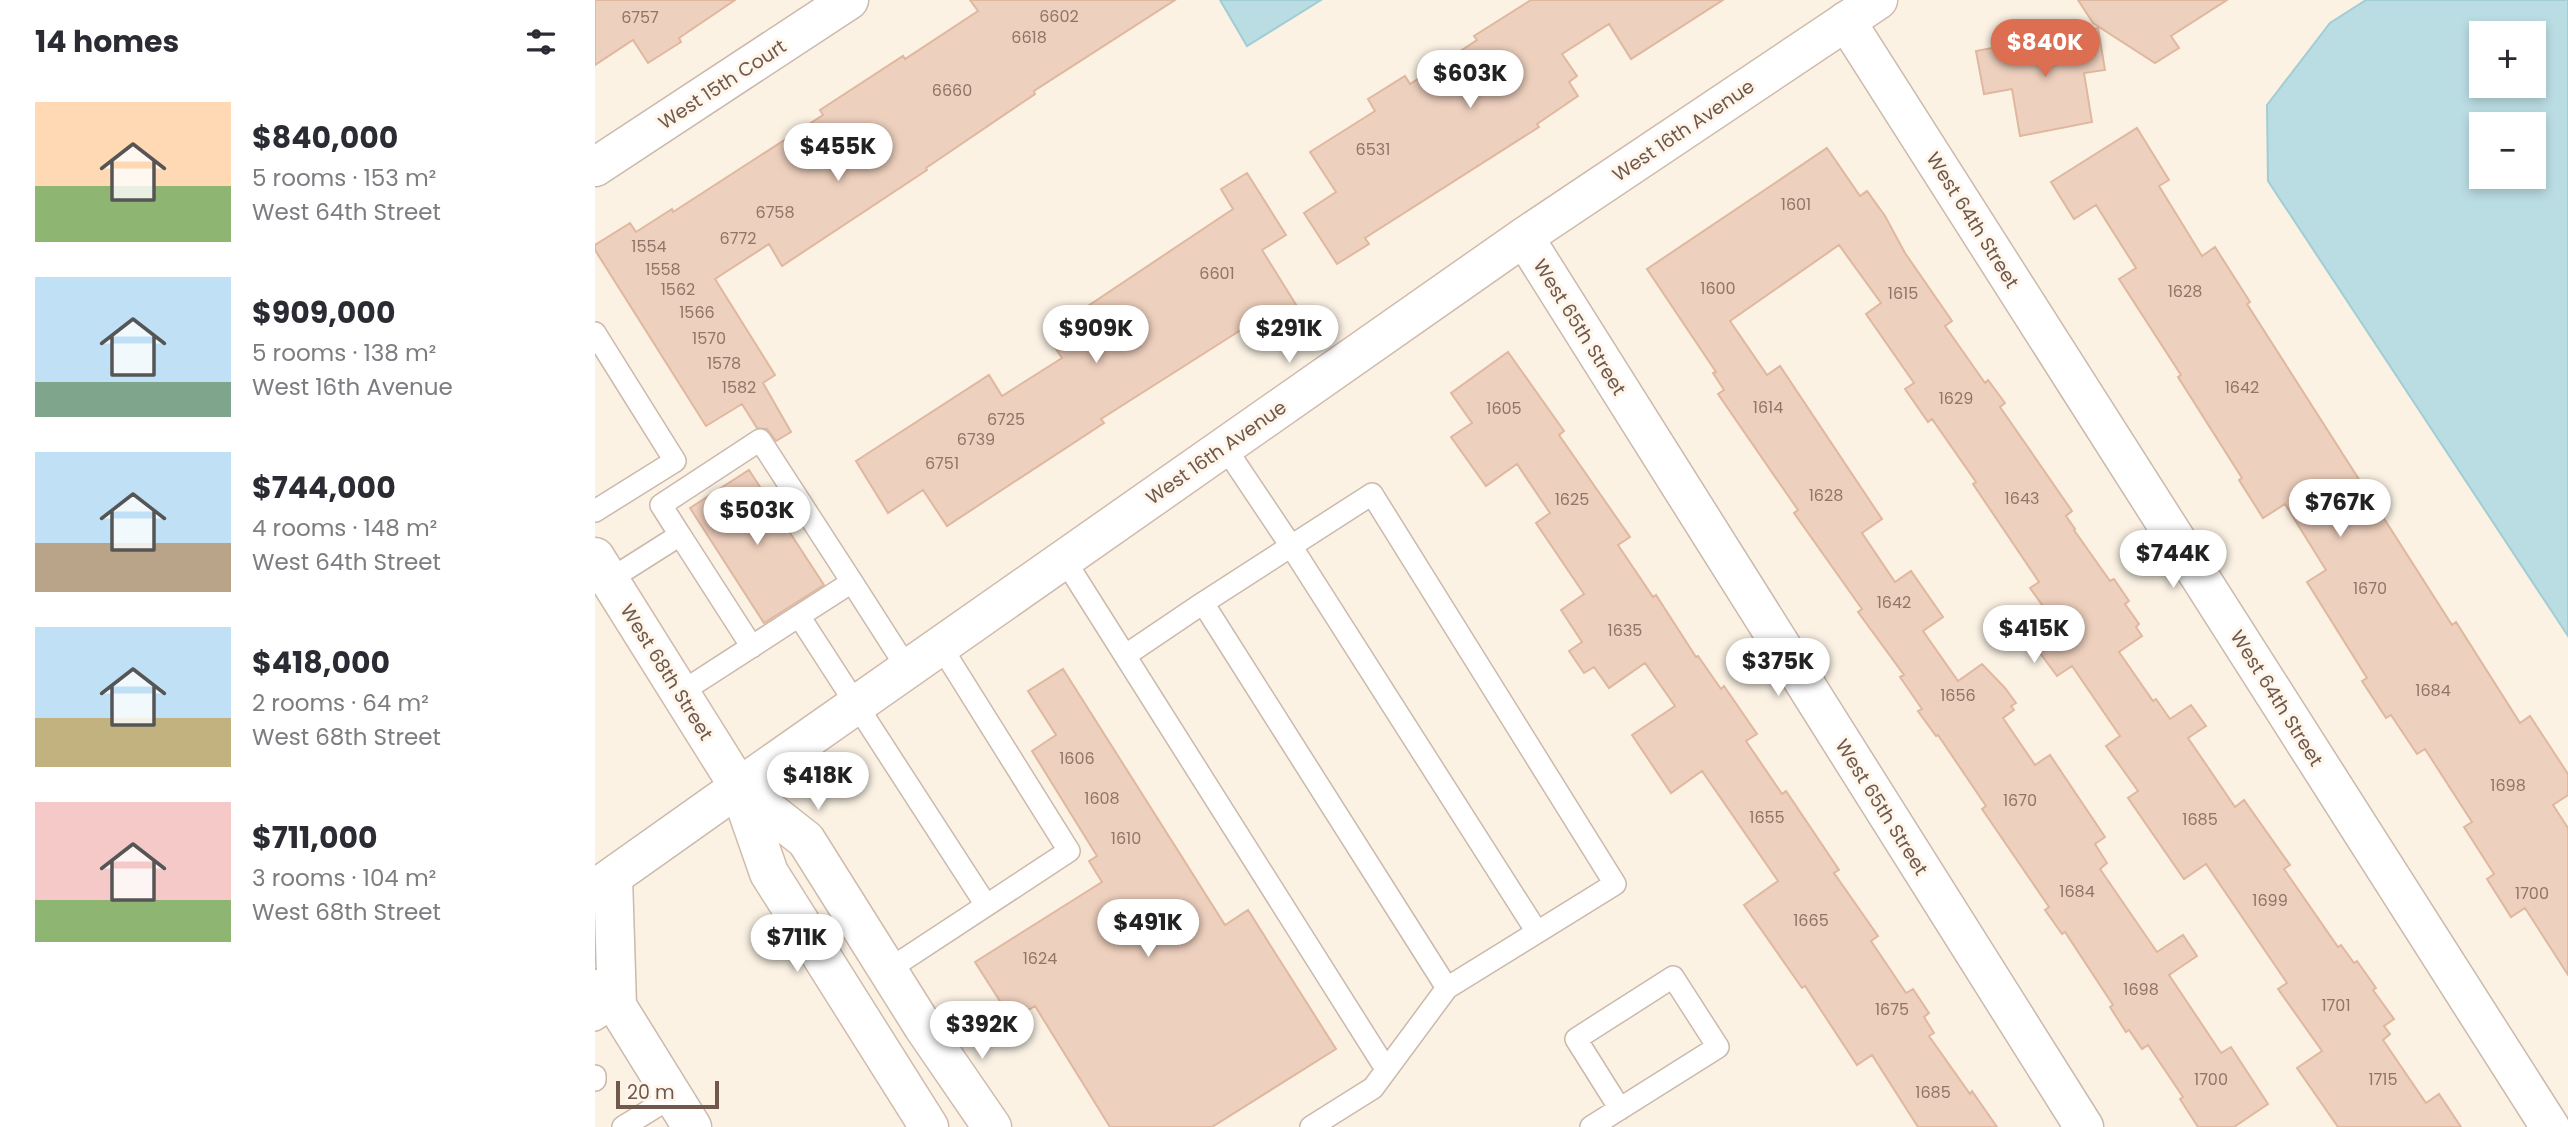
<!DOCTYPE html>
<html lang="en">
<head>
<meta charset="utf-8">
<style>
	:root { --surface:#fff; --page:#f2f2f3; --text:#2b2b33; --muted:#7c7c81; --accent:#dc6e51 }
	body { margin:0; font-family:Poppins,sans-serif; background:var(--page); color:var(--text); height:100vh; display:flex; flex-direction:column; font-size:26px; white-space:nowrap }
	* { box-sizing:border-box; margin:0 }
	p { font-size:23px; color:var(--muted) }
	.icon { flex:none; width:38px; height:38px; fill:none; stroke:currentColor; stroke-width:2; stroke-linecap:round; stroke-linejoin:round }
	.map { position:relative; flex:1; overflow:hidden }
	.details { display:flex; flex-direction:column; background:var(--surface); width:595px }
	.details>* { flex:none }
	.buttons { position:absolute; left:1874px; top:21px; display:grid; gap:14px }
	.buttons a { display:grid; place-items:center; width:77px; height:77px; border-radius:0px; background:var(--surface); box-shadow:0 4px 10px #0003; font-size:35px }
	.scale { position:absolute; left:21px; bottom:18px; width:103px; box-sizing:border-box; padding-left:7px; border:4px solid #71584c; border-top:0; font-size:19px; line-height:24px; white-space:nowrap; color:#71584c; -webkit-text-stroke:5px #fef6ea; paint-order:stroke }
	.price { position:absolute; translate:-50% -60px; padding:0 16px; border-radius:24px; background:#fff; color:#222; font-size:23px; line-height:46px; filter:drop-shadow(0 2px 4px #0008) }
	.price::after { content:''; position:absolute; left:50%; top:42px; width:21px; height:16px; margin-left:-10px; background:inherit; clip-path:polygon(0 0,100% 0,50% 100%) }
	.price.on { background:var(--accent); color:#fff }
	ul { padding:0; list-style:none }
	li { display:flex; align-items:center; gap:21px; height:175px; padding:0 35px }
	li span { display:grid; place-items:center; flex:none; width:196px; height:140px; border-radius:0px; color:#555 }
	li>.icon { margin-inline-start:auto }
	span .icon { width:84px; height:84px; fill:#fffc; stroke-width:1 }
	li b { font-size:30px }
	h2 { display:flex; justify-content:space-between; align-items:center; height:84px; padding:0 35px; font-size:30px }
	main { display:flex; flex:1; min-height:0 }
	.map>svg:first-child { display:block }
	.water { fill:#badde3; stroke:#a1cdd4; stroke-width:2; fill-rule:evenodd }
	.building { fill:#eed0be; stroke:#e0b79f; stroke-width:2 }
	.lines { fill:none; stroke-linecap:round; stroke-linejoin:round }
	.service-casing { stroke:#cbb9ac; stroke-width:24 }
	.minor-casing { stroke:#cbb9ac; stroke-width:41 }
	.tertiary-casing { stroke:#cbb9ac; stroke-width:41 }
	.secondary-casing { stroke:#d0bbac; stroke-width:41 }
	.service { stroke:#fff; stroke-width:21 }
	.minor { stroke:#fff; stroke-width:38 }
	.tertiary { stroke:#fff; stroke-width:38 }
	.secondary { stroke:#fff; stroke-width:38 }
	.labels { text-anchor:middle; stroke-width:6; stroke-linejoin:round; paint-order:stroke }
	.number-label { font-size:16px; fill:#907668 }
	.street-label { font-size:19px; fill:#71584c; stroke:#fef6ea }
</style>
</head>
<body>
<main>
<section class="details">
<h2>14 homes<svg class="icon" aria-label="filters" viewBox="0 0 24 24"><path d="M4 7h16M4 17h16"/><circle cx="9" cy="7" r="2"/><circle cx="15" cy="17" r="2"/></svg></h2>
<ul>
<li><span style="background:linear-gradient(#ffd9b3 60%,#8fb573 0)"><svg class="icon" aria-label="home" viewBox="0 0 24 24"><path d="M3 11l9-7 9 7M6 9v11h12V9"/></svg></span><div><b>$840,000</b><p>5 rooms · 153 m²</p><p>West 64th Street</p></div></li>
<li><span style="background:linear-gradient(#bfe0f5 75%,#7fa58c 0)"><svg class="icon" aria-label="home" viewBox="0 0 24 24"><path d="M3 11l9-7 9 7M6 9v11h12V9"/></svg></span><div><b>$909,000</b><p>5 rooms · 138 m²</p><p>West 16th Avenue</p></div></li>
<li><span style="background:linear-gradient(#bfe0f5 65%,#b9a48a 0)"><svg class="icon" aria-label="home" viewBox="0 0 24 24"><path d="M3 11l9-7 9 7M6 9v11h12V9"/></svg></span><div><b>$744,000</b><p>4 rooms · 148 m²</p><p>West 64th Street</p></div></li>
<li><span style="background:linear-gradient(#bfe0f5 65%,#c2b280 0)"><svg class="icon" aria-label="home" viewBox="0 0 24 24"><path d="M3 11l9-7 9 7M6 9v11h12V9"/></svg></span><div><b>$418,000</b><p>2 rooms · 64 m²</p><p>West 68th Street</p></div></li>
<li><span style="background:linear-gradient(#f6c9c9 70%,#8fb573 0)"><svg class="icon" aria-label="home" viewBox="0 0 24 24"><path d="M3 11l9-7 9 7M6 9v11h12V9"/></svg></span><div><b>$711,000</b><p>3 rooms · 104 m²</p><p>West 68th Street</p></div></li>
</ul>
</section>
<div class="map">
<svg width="1973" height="1127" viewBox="0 0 1973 1127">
	<rect width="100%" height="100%" fill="#fbf2e4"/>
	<path class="water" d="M 625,0 L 726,0 L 652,46 Z
		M 1771,0 L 1973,0 L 1973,636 L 1673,181 L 1672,105 L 1735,23 ZM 1886,33 L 1939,33 L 1939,86 L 1886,86 ZM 1886,124 L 1939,124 L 1939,177 L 1886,177 Z"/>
	<path class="building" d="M 0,0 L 140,0 L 84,38 L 86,42 L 53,63 L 38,40 L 0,65 Z
		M 375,0 L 580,0 L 439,91 L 440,94 L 331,168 L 332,170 L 187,266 L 174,244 L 120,279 L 180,375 L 168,383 L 196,432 L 181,441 L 172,429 L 162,428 L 147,404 L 111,426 L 0,250 L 0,245 L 35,223 L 41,232 L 77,209 L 78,212 L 228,115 L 225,110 L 308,56 L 310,59 L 383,11 Z
		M 936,0 L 1128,0 L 1036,59 L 1014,24 L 967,54 L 982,76 L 974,82 L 983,96 L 942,124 L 944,127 L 770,238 L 774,244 L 742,264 L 709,213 L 741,192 L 715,152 L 780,111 L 773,99 L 810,76 L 815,84 L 882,40 L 879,36 Z
		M 1483,0 L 1632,0 L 1576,36 L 1584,48 L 1560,63 L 1498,23 Z
		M 1503,28 L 1510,70 L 1489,73 L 1497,122 L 1425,136 L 1417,89 L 1389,94 L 1381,51 Z
		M 1542,128 L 1574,180 L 1564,186 L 1607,256 L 1620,247 L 1655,302 L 1652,304 L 1857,625 L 1861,622 L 1925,723 L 1935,716 L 1973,774 L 1973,795 L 1958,805 L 1973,828 L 1973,975 L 1930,908 L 1916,917 L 1892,879 L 1899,874 L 1869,827 L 1877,822 L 1830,749 L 1822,754 L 1796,715 L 1791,718 L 1767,681 L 1772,678 L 1712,582 L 1731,570 L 1690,504 L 1668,518 L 1644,480 L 1647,478 L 1583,377 L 1586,375 L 1524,279 L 1541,268 L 1501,205 L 1479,219 L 1456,182 Z
		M 1232,148 L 1265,196 L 1272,191 L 1290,216 L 1310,253 L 1357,321 L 1350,326 L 1390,383 L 1393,380 L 1410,403 L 1405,407 L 1477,511 L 1471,516 L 1480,529 L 1479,530 L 1515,581 L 1519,579 L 1534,601 L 1530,604 L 1544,624 L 1541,627 L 1547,636 L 1524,652 L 1558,701 L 1561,699 L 1575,719 L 1596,705 L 1611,726 L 1593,738 L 1640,807 L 1649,800 L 1695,865 L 1689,869 L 1743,947 L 1746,945 L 1759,963 L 1762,961 L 1781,988 L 1778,990 L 1799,1019 L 1789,1026 L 1795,1034 L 1788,1040 L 1831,1103 L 1844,1094 L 1866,1127 L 1743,1127 L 1702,1068 L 1727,1051 L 1683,989 L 1692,983 L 1611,864 L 1589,879 L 1533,798 L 1543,791 L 1511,746 L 1525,736 L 1477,666 L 1462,676 L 1445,653 L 1470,637 L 1435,588 L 1444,582 L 1378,484 L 1381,482 L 1337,419 L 1333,422 L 1310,389 L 1319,383 L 1271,314 L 1286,303 L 1244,245 L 1135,321 L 1172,375 L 1185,366 L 1287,519 L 1267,533 L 1300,582 L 1316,571 L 1348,617 L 1328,631 L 1363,681 L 1387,664 L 1410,688 L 1421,703 L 1416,706 L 1419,710 L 1408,718 L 1440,765 L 1455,755 L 1510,837 L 1500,844 L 1512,863 L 1505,869 L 1562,952 L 1588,935 L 1602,956 L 1574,975 L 1626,1053 L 1636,1047 L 1673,1104 L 1639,1127 L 1603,1127 L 1585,1099 L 1588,1097 L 1553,1045 L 1547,1049 L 1534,1030 L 1531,1032 L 1515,1007 L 1518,1005 L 1470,932 L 1467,934 L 1450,910 L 1454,907 L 1387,809 L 1391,806 L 1343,735 L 1341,736 L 1323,711 L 1327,709 L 1305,677 L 1309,675 L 1263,612 L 1267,609 L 1199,513 L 1203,510 L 1123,394 L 1129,390 L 1118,373 L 1121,372 L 1052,269 Z
		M 652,173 L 691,235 L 667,250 L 713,324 L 677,347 L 660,321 L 506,419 L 509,423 L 352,526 L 328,490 L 293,513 L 261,461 L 394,375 L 407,396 L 467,358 L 451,334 L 638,209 L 626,189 Z
		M 913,352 L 969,431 L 964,435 L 1035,537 L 1023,545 L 1058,597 L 1061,595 L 1101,657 L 1103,656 L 1126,689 L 1129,686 L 1162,734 L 1151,741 L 1187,794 L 1191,791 L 1244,870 L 1239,873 L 1283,936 L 1276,941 L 1311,993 L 1318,989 L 1334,1013 L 1329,1017 L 1339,1033 L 1334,1036 L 1375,1094 L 1377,1091 L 1402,1127 L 1323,1127 L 1277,1055 L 1262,1065 L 1210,986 L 1207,988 L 1149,905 L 1183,881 L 1107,771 L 1076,793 L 1037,735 L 1080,706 L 1050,663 L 1014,688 L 999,667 L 989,673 L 974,651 L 987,642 L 966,610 L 989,594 L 941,523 L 955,513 L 922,464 L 891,486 L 856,437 L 877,423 L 856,393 Z
		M 154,470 L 229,585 L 169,623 L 95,508 Z
		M 468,669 L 630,925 L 653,910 L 741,1049 L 617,1127 L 515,1127 L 440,1006 L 417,1020 L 380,962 L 507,882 L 494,861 L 502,856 L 437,751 L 461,735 L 433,691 Z"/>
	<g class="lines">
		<defs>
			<path id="service" d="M 0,333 L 80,461 L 0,511
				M 629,446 L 696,546 L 942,932
				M 85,535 L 66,505 L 165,440 L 257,582
				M 469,559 L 791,1069
				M 14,580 L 85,535 L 157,647
				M 204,616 L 257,582 L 312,668
				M 531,655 L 608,603
				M 85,693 L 204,616 L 391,905
				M 293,970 L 474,851 L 345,645
				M 0,1020 L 22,1006
				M 0,1076 L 0,1080
				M 28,1127 L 78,1096
				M 716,1127 L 778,1088 L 852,988 L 1020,884 L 777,494 L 608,603 L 852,988
				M 996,1127 L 1123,1047 L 1078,977 L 981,1039 L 1025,1109"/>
			<path id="minor" d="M 1251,21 L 1955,1127
				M 0,167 L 254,0
				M 929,237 L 1489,1127
				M 18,877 L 22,1006
				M 0,989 L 22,1006 L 97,1127"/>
			<path id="tertiary" d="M 0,889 L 144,787"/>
			<path id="secondary" d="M 0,557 L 144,787 L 174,873 L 334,1127
				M 144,787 L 929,237 L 1283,0
				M 144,787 L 211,840 L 329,1028 L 397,1127"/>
		</defs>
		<use href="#service" class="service-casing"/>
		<use href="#minor" class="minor-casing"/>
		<use href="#tertiary" class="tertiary-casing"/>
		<use href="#secondary" class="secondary-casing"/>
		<use href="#service" class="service"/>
		<use href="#minor" class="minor"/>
		<use href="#tertiary" class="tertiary"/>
		<use href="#secondary" class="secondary"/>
	</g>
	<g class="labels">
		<g class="number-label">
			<text x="464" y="22">6602</text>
			<text x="45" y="23">6757</text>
			<text x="434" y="43">6618</text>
			<text x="357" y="96">6660</text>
			<text x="778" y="155">6531</text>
			<text x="1201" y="210">1601</text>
			<text x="180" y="218">6758</text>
			<text x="143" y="244">6772</text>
			<text x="54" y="252">1554</text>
			<text x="68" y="275">1558</text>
			<text x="622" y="279">6601</text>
			<text x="1123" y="294">1600</text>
			<text x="83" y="295">1562</text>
			<text x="1590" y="297">1628</text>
			<text x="1308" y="299">1615</text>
			<text x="102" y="318">1566</text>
			<text x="114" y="344">1570</text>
			<text x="129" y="369">1578</text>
			<text x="144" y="393">1582</text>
			<text x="1647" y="393">1642</text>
			<text x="1361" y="404">1629</text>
			<text x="1173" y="413">1614</text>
			<text x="909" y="414">1605</text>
			<text x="411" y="425">6725</text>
			<text x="381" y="445">6739</text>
			<text x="347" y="469">6751</text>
			<text x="1231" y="501">1628</text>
			<text x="1427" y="504">1643</text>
			<text x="977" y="505">1625</text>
			<text x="1775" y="594">1670</text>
			<text x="1299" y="608">1642</text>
			<text x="1030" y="636">1635</text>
			<text x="1838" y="696">1684</text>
			<text x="1363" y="701">1656</text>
			<text x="482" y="764">1606</text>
			<text x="1913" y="791">1698</text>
			<text x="507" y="804">1608</text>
			<text x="1425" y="806">1670</text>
			<text x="1172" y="823">1655</text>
			<text x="1605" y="825">1685</text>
			<text x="531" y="844">1610</text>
			<text x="1482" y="897">1684</text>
			<text x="1937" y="899">1700</text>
			<text x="1675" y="906">1699</text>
			<text x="1216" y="926">1665</text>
			<text x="445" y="964">1624</text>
			<text x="1546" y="995">1698</text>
			<text x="1741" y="1011">1701</text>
			<text x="1297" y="1015">1675</text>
			<text x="1616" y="1085">1700</text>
			<text x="1788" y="1085">1715</text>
			<text x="1338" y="1098">1685</text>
		</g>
		<g class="street-label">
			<text transform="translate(127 84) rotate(-33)" y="7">West 15th Court</text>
			<text transform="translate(1088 130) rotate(-34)" y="7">West 16th Avenue</text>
			<text transform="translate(1378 220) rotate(58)" y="7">West 64th Street</text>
			<text transform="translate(985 327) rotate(58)" y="7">West 65th Street</text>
			<text transform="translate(621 452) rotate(-35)" y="7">West 16th Avenue</text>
			<text transform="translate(72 672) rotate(58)" y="7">West 68th Street</text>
			<text transform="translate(1682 698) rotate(58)" y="7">West 64th Street</text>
			<text transform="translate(1287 807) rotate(58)" y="7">West 65th Street</text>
		</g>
	</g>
</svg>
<div class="buttons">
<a>+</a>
<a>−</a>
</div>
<div class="scale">20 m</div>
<b class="price on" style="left:1450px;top:79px">$840K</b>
<b class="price" style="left:875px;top:110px">$603K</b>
<b class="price" style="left:243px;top:183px">$455K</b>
<b class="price" style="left:501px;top:365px">$909K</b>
<b class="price" style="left:694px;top:365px">$291K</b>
<b class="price" style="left:1745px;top:539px">$767K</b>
<b class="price" style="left:162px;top:547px">$503K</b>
<b class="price" style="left:1578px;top:590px">$744K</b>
<b class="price" style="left:1439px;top:665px">$415K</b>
<b class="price" style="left:1183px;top:698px">$375K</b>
<b class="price" style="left:223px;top:812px">$418K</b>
<b class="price" style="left:553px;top:959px">$491K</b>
<b class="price" style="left:202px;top:974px">$711K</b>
<b class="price" style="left:387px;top:1061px">$392K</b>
</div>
</main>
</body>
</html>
